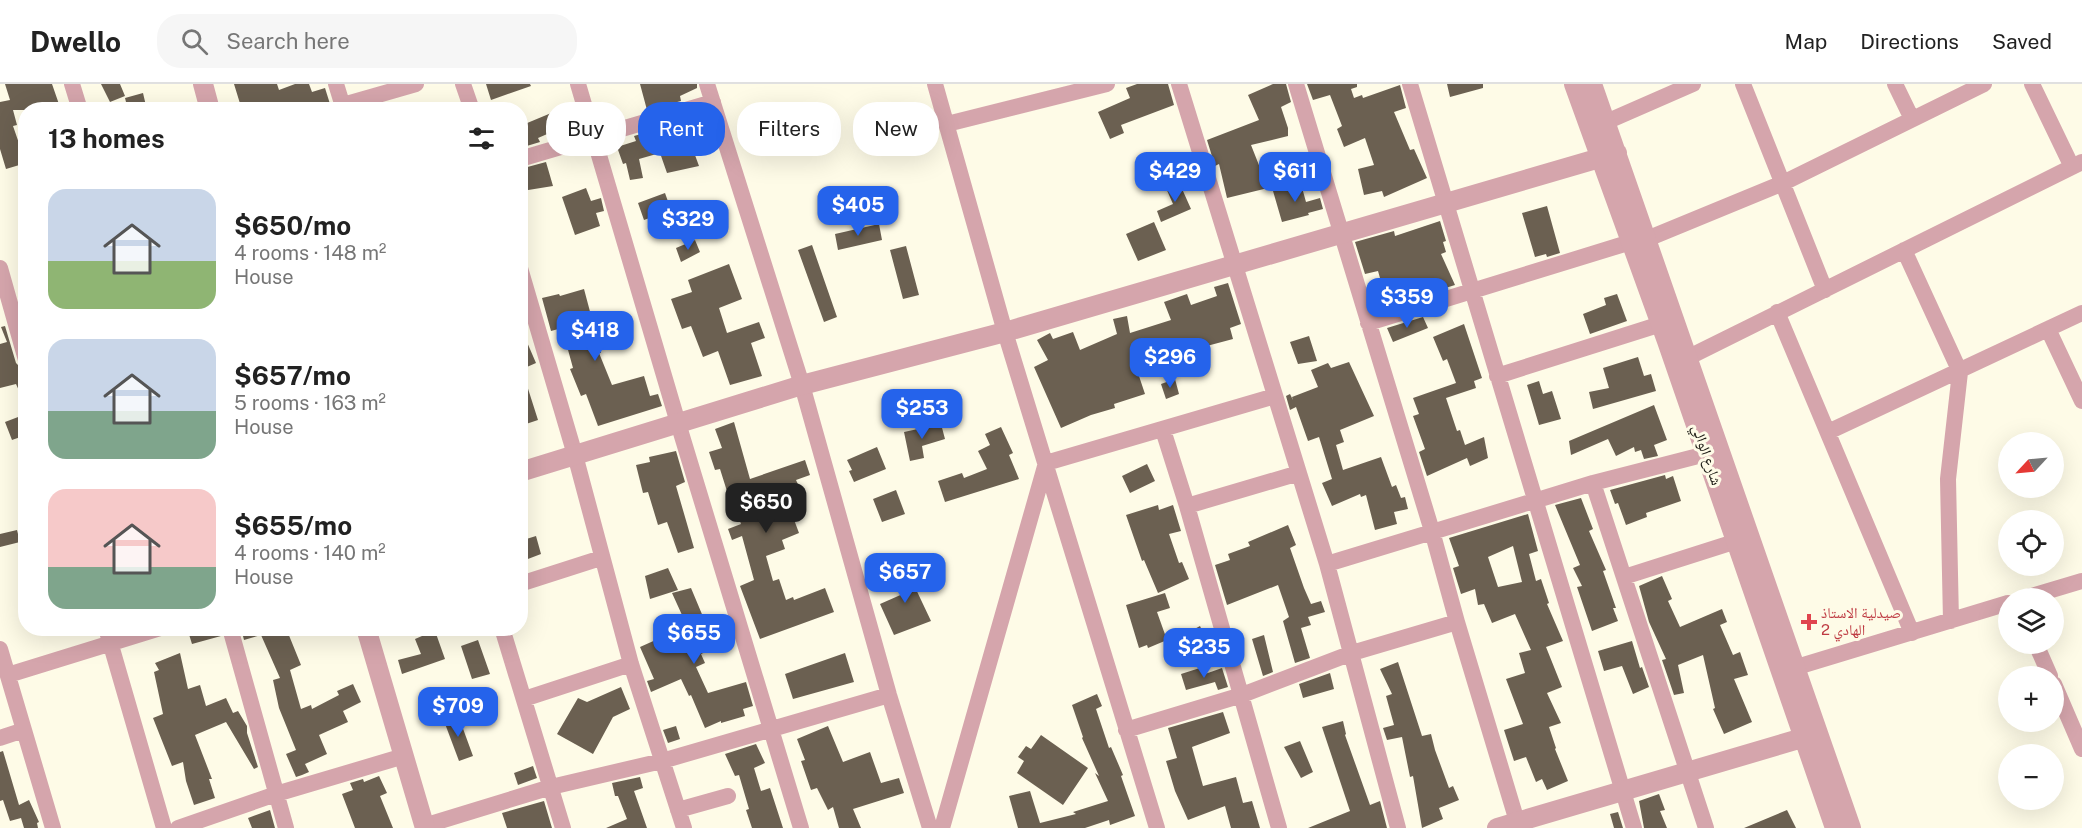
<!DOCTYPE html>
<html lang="en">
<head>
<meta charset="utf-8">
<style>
	:root { --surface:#fff; --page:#f6f6f6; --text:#222; --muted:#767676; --line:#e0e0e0; --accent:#2563eb }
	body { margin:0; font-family:"Public Sans","Noto Naskh Arabic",sans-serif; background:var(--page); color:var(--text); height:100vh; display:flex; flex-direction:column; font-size:22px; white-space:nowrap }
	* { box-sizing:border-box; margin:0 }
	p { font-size:20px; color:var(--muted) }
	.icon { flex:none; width:33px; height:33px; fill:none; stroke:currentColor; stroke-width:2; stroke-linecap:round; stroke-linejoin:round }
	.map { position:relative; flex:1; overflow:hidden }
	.drawer { position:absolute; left:18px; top:18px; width:510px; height:534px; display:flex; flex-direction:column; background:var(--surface); border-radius:24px; box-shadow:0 6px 24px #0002 }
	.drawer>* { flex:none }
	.guide { position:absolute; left:546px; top:18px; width:570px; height:54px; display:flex; gap:12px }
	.needle { width:39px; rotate:244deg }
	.tools { position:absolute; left:1998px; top:348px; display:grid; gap:12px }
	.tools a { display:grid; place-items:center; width:66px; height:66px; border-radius:50%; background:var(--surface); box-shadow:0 6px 24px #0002; font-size:30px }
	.price { position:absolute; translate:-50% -51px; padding:0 14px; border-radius:12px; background:var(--accent); color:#fff; font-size:20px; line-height:39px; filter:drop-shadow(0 2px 3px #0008) }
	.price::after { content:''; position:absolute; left:50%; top:36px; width:18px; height:14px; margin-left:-9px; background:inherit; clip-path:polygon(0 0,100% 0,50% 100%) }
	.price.selected { background:#222; color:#fff }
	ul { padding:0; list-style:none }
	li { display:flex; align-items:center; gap:18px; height:150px; padding:0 30px }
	li span { display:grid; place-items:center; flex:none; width:168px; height:120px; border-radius:18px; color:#555 }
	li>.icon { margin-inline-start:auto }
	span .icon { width:72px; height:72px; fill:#fffc; stroke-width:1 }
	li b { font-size:26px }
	h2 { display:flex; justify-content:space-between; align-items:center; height:72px; padding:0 30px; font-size:26px }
	.chip { padding:0 21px; border-radius:24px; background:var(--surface); box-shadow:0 6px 24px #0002; font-size:21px; line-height:54px }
	.chip.selected { background:var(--accent); color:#fff }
	header { display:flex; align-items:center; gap:36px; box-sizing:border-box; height:84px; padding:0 30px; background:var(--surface); border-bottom:2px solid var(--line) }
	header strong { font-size:28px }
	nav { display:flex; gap:33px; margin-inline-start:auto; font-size:21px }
	.search { width:420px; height:54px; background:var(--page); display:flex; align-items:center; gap:15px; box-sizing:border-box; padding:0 21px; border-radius:24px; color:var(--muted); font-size:22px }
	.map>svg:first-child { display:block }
	.building { fill:#6b6051; fill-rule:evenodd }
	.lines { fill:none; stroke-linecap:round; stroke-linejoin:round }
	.minor { stroke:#d5a5ac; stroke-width:16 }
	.tertiary { stroke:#d5a5ac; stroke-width:20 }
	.health-dot { fill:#e0444e; stroke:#fefbe7; stroke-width:2 }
	.labels { text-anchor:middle; stroke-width:6; stroke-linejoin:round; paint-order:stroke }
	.street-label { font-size:15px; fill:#191811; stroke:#fefbe7 }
	.health-label { font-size:15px; fill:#be3a42; stroke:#fefbe7; text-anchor:start }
</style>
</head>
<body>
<header>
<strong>Dwello</strong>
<div class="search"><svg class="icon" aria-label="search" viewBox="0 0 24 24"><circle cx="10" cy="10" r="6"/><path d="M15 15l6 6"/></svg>Search here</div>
<nav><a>Map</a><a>Directions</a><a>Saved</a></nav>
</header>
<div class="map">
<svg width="2082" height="744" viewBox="0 0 2082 744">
	<rect width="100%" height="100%" fill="#fefbe7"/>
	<path class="building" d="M 5,0 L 52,0 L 61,26 L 13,26 L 17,41 L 13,42 L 22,68 L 26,66 L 26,79 L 6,85 L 0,65 L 0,18 L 10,16 Z
		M 101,0 L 120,0 L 125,12 L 110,18 Z
		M 234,0 L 277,0 L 279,6 L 295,0 L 309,0 L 312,8 L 325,4 L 330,20 L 316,24 L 314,21 L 298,26 L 242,26 Z
		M 486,0 L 530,0 L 531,2 L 491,16 Z
		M 640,0 L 697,0 L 697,4 L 680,12 L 681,17 L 647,26 Z
		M 1137,0 L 1168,0 L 1174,21 L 1121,41 L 1124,49 L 1110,55 L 1098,28 L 1130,14 L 1126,4 Z
		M 1273,0 L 1286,0 L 1291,18 L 1281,23 L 1288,44 L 1288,52 L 1251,61 L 1268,104 L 1227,114 L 1219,80 L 1215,82 L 1207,56 L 1259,36 L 1248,11 Z
		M 1307,0 L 1357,0 L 1357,3 L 1351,5 L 1354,14 L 1362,11 L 1363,14 L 1400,1 L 1406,24 L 1394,28 L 1410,66 L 1414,65 L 1427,94 L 1384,113 L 1382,107 L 1364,111 L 1358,85 L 1374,81 L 1365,54 L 1344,63 L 1337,45 L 1342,42 L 1330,11 L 1313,16 Z
		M 1447,0 L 1483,0 L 1483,4 L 1450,13 Z
		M 143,9 L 147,26 L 128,26 L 125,14 Z
		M 568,22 L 575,38 L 538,54 L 540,58 L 520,64 L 520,42 Z
		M 687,37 L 692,50 L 688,52 L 699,82 L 667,89 L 660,69 L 639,75 L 643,94 L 630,96 L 626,79 L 623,80 L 617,63 L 636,57 L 634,52 Z
		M 546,78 L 553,102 L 522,107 L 520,85 Z
		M 1179,98 L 1191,125 L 1161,138 L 1157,127 L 1173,120 L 1166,104 Z
		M 1301,100 L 1306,118 L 1320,114 L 1323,125 L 1308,129 L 1309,131 L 1282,138 L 1273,107 Z
		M 586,104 L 591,117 L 601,114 L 604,127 L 596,129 L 600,142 L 575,151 L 562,113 Z
		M 665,109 L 671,126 L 644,136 L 638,119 Z
		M 1547,122 L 1560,169 L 1547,173 L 1546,170 L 1535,173 L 1522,129 Z
		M 1440,137 L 1446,157 L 1443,158 L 1446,168 L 1441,170 L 1455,201 L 1388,222 L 1378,187 L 1365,190 L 1355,158 L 1394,147 L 1395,152 Z
		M 1154,138 L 1166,166 L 1138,177 L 1126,150 Z
		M 879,140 L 882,156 L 838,166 L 835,150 Z
		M 695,156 L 700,168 L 681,178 L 676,164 Z
		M 812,161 L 837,233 L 824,238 L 798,166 Z
		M 906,162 L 919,211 L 903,215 L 890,166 Z
		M 729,180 L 742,215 L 719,224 L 727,249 L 759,238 L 765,254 L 751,259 L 762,292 L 730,301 L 718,267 L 703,273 L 691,242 L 682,245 L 671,215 L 692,208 L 688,196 Z
		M 1228,199 L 1241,240 L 1230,244 L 1233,255 L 1203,263 L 1208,274 L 1176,284 L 1178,290 L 1166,294 L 1155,263 L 1132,271 L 1145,310 L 1114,320 L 1115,324 L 1091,331 L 1061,344 L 1034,283 L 1048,276 L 1037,256 L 1050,249 L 1053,255 L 1073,248 L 1080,266 L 1117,250 L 1113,235 L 1127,232 L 1130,249 L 1171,236 L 1164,218 L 1187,210 L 1191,221 L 1217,212 L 1214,203 Z
		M 584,205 L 601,269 L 599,269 L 612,301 L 644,292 L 650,312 L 658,310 L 662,322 L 598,342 L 586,310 L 581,312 L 570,285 L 573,284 L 562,244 L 551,247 L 542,214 L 559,210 L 560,212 Z
		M 1617,210 L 1627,237 L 1590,250 L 1583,230 L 1606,221 L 1604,214 Z
		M 1423,233 L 1428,244 L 1393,258 L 1387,244 Z
		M 1464,240 L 1482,294 L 1474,297 L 1476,304 L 1446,314 L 1457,347 L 1460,346 L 1465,361 L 1484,353 L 1488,374 L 1470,382 L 1467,374 L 1427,392 L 1419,368 L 1425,365 L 1413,332 L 1419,330 L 1413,314 L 1456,299 L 1447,275 L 1443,277 L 1433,253 Z
		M 5,242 L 16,279 L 26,289 L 26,322 L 16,300 L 0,304 L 0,260 L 7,258 L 1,243 Z
		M 520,242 L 536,279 L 520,286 Z
		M 1309,252 L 1317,277 L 1298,280 L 1290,258 Z
		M 1638,273 L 1644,292 L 1651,290 L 1656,307 L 1593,325 L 1589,308 L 1609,304 L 1603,284 Z
		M 1349,278 L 1374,332 L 1340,346 L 1344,358 L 1336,361 L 1343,386 L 1381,373 L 1392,403 L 1396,401 L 1401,414 L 1405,413 L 1408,425 L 1394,428 L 1397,440 L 1375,446 L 1366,411 L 1361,413 L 1360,410 L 1332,422 L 1322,399 L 1332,395 L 1319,353 L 1308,357 L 1296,323 L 1290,326 L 1286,312 L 1290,310 L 1293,316 L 1292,313 L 1318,303 L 1311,286 L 1328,279 L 1331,284 Z
		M 523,289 L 538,336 L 520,342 L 520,290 Z
		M 1175,295 L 1179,310 L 1166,315 L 1161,300 Z
		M 1539,297 L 1543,310 L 1552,307 L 1561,335 L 1539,341 L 1527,301 Z
		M 1654,321 L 1667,356 L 1654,361 L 1658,372 L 1644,375 L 1641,366 L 1635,368 L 1634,363 L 1616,372 L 1608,355 L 1571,371 L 1569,357 Z
		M 26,330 L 26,351 L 12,356 L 5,338 Z
		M 734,338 L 750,395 L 805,376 L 810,391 L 796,396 L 806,418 L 790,425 L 799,449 L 782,456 L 785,465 L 766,472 L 773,497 L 779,495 L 786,516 L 793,513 L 794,516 L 825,504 L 834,528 L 760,555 L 740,502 L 754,496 L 742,452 L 732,456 L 728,445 L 741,440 L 734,419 L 731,420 L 720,385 L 715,386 L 709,368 L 722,364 L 715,345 Z
		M 941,340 L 945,355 L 922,362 L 924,374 L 910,377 L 904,348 Z
		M 1001,343 L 1013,369 L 1009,371 L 1019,395 L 945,418 L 938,397 L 962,389 L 964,394 L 987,385 L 978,367 L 990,361 L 985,350 Z
		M 877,363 L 886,385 L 854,398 L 849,387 L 852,386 L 847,376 Z
		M 676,367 L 685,398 L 676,402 L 694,464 L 678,469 L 667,438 L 658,441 L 648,408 L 643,409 L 636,381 L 650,378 L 649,373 Z
		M 1147,380 L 1155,397 L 1130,409 L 1122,392 Z
		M 1665,391 L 1666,395 L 1673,392 L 1681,417 L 1646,429 L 1647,433 L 1626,441 L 1618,419 L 1615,420 L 1610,406 Z
		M 896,406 L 905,430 L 882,438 L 873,415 Z
		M 1581,414 L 1593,445 L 1589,447 L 1606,486 L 1603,487 L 1616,524 L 1613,524 L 1618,537 L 1592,547 L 1577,503 L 1582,502 L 1573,484 L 1580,481 L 1555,421 Z
		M 1158,421 L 1159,426 L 1173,421 L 1181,447 L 1169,450 L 1179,479 L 1182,478 L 1189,495 L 1158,509 L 1144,476 L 1142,477 L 1126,431 Z
		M 1528,430 L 1538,467 L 1529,470 L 1536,497 L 1541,495 L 1549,519 L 1547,520 L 1563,557 L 1546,563 L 1562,603 L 1547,609 L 1561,639 L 1549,643 L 1556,664 L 1555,665 L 1568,697 L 1547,706 L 1542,695 L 1536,698 L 1526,673 L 1514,677 L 1504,646 L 1523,640 L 1506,595 L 1525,589 L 1519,569 L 1531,566 L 1515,530 L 1492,539 L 1484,520 L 1478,521 L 1475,505 L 1461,510 L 1453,484 L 1459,482 L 1449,454 ZM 1513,462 L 1522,498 L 1498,503 L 1488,473 Z
		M 1288,441 L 1296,461 L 1290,464 L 1304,504 L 1311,520 L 1321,517 L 1325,528 L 1308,533 L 1311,541 L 1301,544 L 1310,574 L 1295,579 L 1283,537 L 1289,533 L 1278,501 L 1227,521 L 1215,481 L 1230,476 L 1228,470 L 1250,462 L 1248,458 Z
		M 17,446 L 20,458 L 0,463 L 0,450 Z
		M 536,452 L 541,470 L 520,478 L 520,457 Z
		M 902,474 L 908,488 L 914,487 L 917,498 L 913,499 L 931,537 L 894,551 L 880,520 L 905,509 L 895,477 Z
		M 668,484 L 678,506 L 650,515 L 645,492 Z
		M 1662,492 L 1672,515 L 1668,517 L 1680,543 L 1722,525 L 1727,538 L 1720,541 L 1733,571 L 1740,568 L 1748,591 L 1734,595 L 1752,638 L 1724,650 L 1713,625 L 1715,624 L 1703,571 L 1678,581 L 1684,609 L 1674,611 L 1662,576 L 1666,575 L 1649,538 L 1639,502 Z
		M 691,504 L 709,547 L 718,542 L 726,559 L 701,570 L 705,579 L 696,583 L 708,609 L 746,598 L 753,622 L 743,625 L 745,632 L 721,639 L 721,637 L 705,644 L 691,611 L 689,612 L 681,595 L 651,608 L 647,597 L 654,595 L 640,563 L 687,542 L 672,509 Z
		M 1165,509 L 1170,524 L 1157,528 L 1167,556 L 1148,564 L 1147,561 L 1139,564 L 1126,521 Z
		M 1200,542 L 1209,562 L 1199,567 L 1189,548 Z
		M 187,544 L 220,544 L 221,552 L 192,560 Z
		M 241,544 L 286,544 L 301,581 L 290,586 L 301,625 L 311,621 L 312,625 L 339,611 L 337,607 L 353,600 L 361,618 L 343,627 L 348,638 L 319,651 L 327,670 L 305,680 L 309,688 L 302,691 L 296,693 L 286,670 L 296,666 L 279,624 L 273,596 L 280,594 L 261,551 L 244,556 Z
		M 420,544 L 434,544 L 445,575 L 402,590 L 398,576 L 421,570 L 415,555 L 422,552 Z
		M 1264,551 L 1273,588 L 1263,592 L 1252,555 Z
		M 478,556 L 490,590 L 472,595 L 461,562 Z
		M 1632,557 L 1640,584 L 1642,583 L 1649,603 L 1633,610 L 1622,582 L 1604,587 L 1598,567 Z
		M 180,569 L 188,605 L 200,601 L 206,622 L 226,614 L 233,629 L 238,627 L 247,642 L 247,649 L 258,683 L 254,685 L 226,638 L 195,651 L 212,695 L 209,695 L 215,714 L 194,721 L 186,697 L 183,678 L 172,682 L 153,634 L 163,630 L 154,588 L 159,586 L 155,579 Z
		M 845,569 L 854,598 L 793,615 L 785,590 Z
		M 1398,578 L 1422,652 L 1431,650 L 1435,666 L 1449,704 L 1453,702 L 1459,716 L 1439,724 L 1443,735 L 1422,744 L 1413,692 L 1410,693 L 1402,653 L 1387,656 L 1383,644 L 1394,641 L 1386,612 L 1392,610 L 1380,585 Z
		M 1203,583 L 1205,590 L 1222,584 L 1228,603 L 1218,606 L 1215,598 L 1186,606 L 1181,590 Z
		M 1330,589 L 1334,605 L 1303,614 L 1299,600 Z
		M 621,603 L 630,625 L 613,633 L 593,670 L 557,650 L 578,614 L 587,618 Z
		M 463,606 L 474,636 L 464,640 L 451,612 Z
		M 1097,610 L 1102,622 L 1096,625 L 1109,664 L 1111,663 L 1123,691 L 1121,692 L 1135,732 L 1110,741 L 1109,736 L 1085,744 L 1018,744 L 1009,712 L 1030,707 L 1040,739 L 1076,730 L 1073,728 L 1108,717 L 1095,689 L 1099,692 L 1082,654 L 1083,653 L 1072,621 Z
		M 1223,628 L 1230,649 L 1192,663 L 1203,702 L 1236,693 L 1243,719 L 1252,717 L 1260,744 L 1231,744 L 1225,722 L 1188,736 L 1175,707 L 1166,677 L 1177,674 L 1168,644 Z
		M 458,631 L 473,672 L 459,677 L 444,637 Z
		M 1343,637 L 1346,650 L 1345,651 L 1370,721 L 1380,717 L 1387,744 L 1308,744 L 1350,727 L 1322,643 Z
		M 676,642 L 680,655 L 668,659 L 663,646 Z
		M 828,642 L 843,678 L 870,668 L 881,699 L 899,694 L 904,709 L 853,725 L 861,744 L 839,744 L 833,723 L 828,726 L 817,704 L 811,706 L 801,677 L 805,676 L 797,655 Z
		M 1041,651 L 1088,684 L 1063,721 L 1017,689 L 1024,677 L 1018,673 L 1026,662 L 1031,665 Z
		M 1300,657 L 1313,688 L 1301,694 L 1284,663 Z
		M 756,660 L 765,679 L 754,684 L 761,707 L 770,704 L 783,744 L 752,744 L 746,726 L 749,725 L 739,691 L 735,692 L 725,670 Z
		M 3,667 L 19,721 L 29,716 L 39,738 L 37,739 L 38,744 L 24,744 L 21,734 L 10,737 L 3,716 L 0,717 L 0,668 Z
		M 533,682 L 537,694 L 518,701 L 514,689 Z
		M 379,692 L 387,709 L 380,712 L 393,744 L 355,744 L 342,710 L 353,706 L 350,699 L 363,695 L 364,698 Z
		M 640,693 L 643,704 L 634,707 L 647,744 L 606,744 L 627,735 L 618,712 L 615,712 L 612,699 Z
		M 1659,710 L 1665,726 L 1660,727 L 1667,744 L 1644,744 L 1639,717 Z
		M 544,717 L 552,744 L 507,744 L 502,729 Z
		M 270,726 L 275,744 L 252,744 L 248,734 Z
		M 1787,726 L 1796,744 L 1744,744 Z
		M 1618,728 L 1623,744 L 1614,744 L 1610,730 Z"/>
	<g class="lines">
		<path class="minor" d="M 72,0 L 80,26
			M 336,0 L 344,26
			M 463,0 L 472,26
			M 578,0 L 678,339 L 801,744
			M 707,0 L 802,301 L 889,611 L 930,744
			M 935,0 L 1005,248 L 1157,744
			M 1179,0 L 1327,480 L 1398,744
			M 1296,0 L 1432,447 L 1457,538 L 1519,744
			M 1410,0 L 1634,744
			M 1743,0 L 1825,206
			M 1895,0 L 1912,35
			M 2032,0 L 2072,83
			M 343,21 L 416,0
			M 1606,38 L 1693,0
			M 947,40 L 1107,0
			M 520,75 L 713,18
			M 1647,155 L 1783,99 L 1984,0
			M 1904,166 L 1960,288 L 1948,395 L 1951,537
			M 0,184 L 26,276
			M 520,184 L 575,371 L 631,580 L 684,744
			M 1777,228 L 1912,549
			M 1368,239 L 1631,158
			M 2048,245 L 2082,317
			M 1689,273 L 2082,78
			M 1497,292 L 1661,240
			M 1163,346 L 1187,422 L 1279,744
			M 1828,348 L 2082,229
			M 1593,399 L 1706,744
			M 1187,422 L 1299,389
			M 1327,480 L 1593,399 L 1706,370
			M 1624,493 L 1737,457
			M 520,500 L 601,474
			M 2025,514 L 2082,497
			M 106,544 L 164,744
			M 230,544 L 286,744
			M 502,544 L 563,744
			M 2036,560 L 2050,592
			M 0,565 L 53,744
			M 1797,583 L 2008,519
			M 8,591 L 160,544
			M 2054,600 L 2082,665
			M 524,615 L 631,580
			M 1126,646 L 1242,611 L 1352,569 L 1457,538
			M 0,654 L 24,646
			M 678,726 L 728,712
			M 424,742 L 551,703 L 662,677 L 889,611
			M 178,744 L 276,710 L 404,672
			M 942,744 L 1046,379 L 1275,312"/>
		<path class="tertiary" d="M 203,0 L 210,26
			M 1574,0 L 1667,257 L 1835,744
			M 1592,0 L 1851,744
			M 520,388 L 802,301 L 1005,248 L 1617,69
			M 366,544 L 425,744
			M 1497,744 L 1816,650"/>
	</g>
	<path class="health-dot" d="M1806 529h6v6h6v6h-6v6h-6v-6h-6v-6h6z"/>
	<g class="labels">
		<g class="street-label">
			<text transform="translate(1707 371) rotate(71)" y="5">شارع الوالي</text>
		</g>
		<g class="health-label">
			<text x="1821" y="534">صيدلية الاستاذ<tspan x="1821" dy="17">الهادي 2</tspan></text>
		</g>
	</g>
</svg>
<div class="tools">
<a><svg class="needle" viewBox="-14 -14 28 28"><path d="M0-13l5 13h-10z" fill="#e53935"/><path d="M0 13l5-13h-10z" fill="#767676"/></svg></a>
<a><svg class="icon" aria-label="locate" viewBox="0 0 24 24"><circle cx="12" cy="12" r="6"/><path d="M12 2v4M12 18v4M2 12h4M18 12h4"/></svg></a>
<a><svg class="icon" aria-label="layers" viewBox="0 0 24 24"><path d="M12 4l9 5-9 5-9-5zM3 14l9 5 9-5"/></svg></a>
<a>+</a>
<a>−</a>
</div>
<b class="price" style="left:1175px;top:119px">$429</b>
<b class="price" style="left:1295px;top:119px">$611</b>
<b class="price" style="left:858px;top:153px">$405</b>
<b class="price" style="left:688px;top:167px">$329</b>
<b class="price" style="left:1407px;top:245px">$359</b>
<b class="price" style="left:595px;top:278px">$418</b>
<b class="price" style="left:1170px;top:305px">$296</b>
<b class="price" style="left:922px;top:356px">$253</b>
<b class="price selected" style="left:766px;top:450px">$650</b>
<b class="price" style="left:905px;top:520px">$657</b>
<b class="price" style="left:694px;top:581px">$655</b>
<b class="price" style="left:1204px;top:595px">$235</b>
<b class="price" style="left:458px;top:654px">$709</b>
<div class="guide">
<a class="chip">Buy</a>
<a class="chip selected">Rent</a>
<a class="chip">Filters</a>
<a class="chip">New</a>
</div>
<section class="drawer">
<h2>13 homes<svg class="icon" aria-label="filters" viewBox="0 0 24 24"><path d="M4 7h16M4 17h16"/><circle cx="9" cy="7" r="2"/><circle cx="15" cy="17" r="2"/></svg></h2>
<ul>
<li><span style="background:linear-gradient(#c9d6e8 60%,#8fb573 0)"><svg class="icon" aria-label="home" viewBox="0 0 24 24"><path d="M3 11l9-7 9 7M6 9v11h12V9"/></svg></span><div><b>$650/mo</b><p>4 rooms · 148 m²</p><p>House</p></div></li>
<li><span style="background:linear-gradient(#c9d6e8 60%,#7fa58c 0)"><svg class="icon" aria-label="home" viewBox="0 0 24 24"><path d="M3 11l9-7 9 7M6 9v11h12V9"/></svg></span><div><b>$657/mo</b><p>5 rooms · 163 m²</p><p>House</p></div></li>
<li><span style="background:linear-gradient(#f6c9c9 65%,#7fa58c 0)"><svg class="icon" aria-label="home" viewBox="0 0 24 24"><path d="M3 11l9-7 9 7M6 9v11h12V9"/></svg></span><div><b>$655/mo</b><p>4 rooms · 140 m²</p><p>House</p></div></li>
</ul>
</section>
</div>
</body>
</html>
